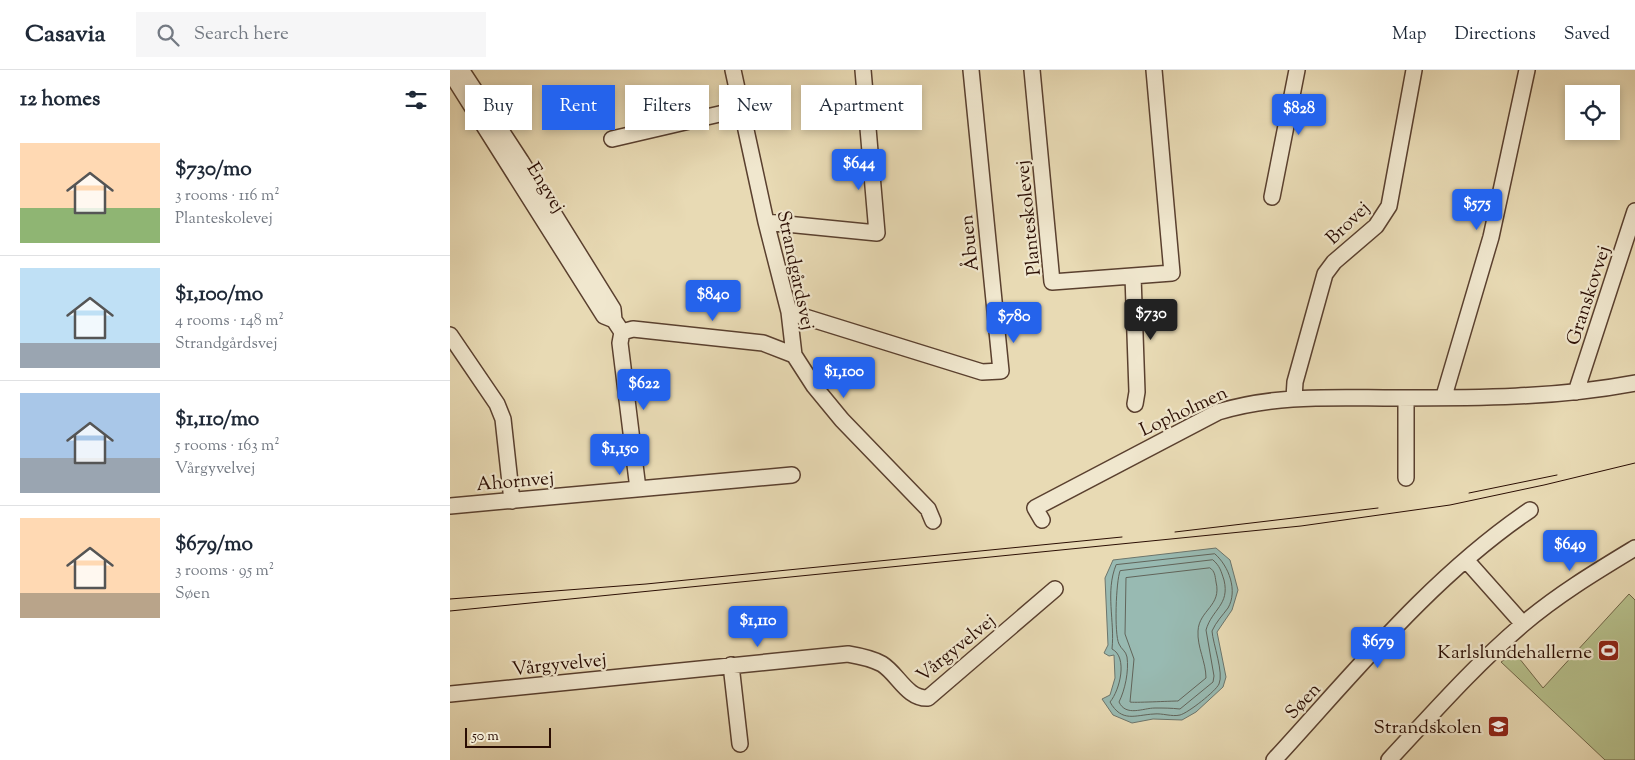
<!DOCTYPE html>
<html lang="en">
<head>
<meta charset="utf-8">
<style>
	:root { --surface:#fff; --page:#f6f6f7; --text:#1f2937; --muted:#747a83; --line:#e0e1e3; --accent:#2563eb }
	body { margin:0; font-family:"Sorts Mill Goudy",serif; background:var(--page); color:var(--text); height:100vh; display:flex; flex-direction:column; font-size:19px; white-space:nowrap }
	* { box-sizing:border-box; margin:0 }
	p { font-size:16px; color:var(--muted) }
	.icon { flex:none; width:28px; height:28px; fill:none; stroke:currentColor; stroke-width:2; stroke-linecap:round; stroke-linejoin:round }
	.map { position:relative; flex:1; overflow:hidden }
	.sheet { display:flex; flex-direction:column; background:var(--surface); width:450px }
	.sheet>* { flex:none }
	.hud { position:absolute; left:15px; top:15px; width:475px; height:45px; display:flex; gap:10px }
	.buttons { position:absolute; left:1115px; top:15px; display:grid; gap:10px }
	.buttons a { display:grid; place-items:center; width:55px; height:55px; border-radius:0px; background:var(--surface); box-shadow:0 2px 8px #0003; font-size:25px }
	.scale { position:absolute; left:15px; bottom:12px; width:86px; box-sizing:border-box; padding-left:5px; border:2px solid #2a0d03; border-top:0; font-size:14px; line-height:18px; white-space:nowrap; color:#2a0d03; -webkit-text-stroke:4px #f0e7ce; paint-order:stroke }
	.price { position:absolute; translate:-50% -42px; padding:0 11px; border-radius:5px; background:var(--accent); color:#fff; font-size:16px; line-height:32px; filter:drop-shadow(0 1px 2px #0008) }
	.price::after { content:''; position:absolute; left:50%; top:30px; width:15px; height:11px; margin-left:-8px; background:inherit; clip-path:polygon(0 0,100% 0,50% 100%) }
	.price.current { background:#222; color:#fff }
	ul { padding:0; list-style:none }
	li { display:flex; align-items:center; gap:15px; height:125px; padding:0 20px }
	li+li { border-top:1px solid var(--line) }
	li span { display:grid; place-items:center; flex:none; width:140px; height:100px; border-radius:0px; color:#555 }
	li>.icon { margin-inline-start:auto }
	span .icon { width:60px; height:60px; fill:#fffc; stroke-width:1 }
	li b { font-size:21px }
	h2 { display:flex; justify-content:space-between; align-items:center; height:60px; padding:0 20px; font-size:21px }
	.chip { padding:0 18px; border-radius:0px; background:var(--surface); box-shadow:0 2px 8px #0003; font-size:18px; line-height:45px }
	.chip.current { background:var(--accent); color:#fff }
	header { display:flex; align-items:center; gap:30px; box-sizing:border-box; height:70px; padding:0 25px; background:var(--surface); border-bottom:1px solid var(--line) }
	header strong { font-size:24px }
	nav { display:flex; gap:28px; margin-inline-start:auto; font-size:18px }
	.search { width:350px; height:45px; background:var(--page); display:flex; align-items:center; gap:12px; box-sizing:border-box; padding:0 18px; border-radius:0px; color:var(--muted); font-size:19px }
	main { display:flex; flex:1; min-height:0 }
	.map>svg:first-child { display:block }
	.green { fill:#b6c08c; stroke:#706648 }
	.water { fill:#98bab2; stroke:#6c756c }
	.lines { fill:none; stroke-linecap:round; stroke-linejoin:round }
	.shore { stroke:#61645a; stroke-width:1 }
	.minor-casing { stroke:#5a402f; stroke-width:18 }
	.minor { stroke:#f0e7ce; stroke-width:15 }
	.tram { stroke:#2a0d03; stroke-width:1 }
	.labels { text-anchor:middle; stroke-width:4.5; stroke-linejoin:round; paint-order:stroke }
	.street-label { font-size:19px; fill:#2a0d03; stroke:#f0e7ce }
	.poi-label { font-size:19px; fill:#2a0d03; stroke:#f0e7ce; text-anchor:end }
</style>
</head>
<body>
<header>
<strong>Casavia</strong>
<div class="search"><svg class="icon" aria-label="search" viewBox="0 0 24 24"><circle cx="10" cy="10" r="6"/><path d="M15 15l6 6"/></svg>Search here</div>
<nav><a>Map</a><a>Directions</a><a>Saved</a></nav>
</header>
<main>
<section class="sheet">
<h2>12 homes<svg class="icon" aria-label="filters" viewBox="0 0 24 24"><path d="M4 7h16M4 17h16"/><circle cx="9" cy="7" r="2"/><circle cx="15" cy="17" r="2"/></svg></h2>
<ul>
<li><span style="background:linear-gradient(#ffd9b3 65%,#8fb573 0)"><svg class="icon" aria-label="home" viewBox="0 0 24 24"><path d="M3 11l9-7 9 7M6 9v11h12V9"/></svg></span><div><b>$730/mo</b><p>3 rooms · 116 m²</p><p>Planteskolevej</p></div></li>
<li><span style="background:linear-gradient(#bfe0f5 75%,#9aa5b1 0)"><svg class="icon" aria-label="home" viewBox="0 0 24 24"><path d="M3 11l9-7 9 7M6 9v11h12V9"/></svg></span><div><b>$1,100/mo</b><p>4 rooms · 148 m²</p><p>Strandgårdsvej</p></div></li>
<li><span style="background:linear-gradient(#a9c7e8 65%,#9aa5b1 0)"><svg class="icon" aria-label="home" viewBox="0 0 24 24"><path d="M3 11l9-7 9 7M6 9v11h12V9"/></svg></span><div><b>$1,110/mo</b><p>5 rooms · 163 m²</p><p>Vårgyvelvej</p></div></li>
<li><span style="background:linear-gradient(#ffd9b3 75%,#b9a48a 0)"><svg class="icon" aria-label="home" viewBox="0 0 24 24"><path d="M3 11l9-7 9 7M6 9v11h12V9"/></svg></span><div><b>$679/mo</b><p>3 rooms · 95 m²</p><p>Søen</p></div></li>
</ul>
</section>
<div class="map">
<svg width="1185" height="690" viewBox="0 0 1185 690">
	<rect width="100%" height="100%" fill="#e8dab4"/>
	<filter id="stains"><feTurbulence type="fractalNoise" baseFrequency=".004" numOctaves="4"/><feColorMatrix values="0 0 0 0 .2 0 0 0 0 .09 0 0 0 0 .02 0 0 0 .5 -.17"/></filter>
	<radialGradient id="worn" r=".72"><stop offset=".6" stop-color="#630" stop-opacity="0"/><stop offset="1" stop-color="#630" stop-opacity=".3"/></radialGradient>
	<path class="green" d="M 1179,524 L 1185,530 L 1185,690 L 1155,690 L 1051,592 L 1065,583 L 1093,618 Z"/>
	<path class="water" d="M 766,478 L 780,490 L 788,520 L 782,540 L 767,562 L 776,607 L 773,617 L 746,642 L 732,650 L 703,649 L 682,653 L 663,645 L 652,629 L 660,625 L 665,608 L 664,585 L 659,586 L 654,583 L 658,575 L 655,508 L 663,490 Z"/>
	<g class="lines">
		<path class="shore" d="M 765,484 C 779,496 788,521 778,538 C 772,546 766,552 762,561 C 763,574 774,603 769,614 C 766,621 738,643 730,645 C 722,647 712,643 704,644 C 685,645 672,653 660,632 C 670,620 678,587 662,579 C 665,551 655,522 666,495 Z
			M 763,490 C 770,496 771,501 774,510 C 780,535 762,539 756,560 L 764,606 L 763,612 L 730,639 C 721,638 713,638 705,638 C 693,638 676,647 669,632 C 675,620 679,601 677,587 C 676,581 671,579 669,574 C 664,564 666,511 670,501 Z
			M 760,498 C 765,501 765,506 766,512 C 772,536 749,540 748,561 C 747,577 756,592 756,608 L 728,631 C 721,631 682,633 680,632 L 684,589 L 675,564 L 676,508 Z"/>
		<defs>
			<path id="minor" d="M 283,0 L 316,152 L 339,242 L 344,285 L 364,316 L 392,350 L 478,439 L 483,451
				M 582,0 L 602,212 L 722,203 L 704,0
				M 12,1 L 71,91 L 163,239 L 164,250
				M 0,2 L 154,246 L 164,250 L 172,262 L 183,259 L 313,273 L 344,285
				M 162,69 L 291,39
				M 822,127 L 847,0
				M 316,152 L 427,163 L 413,0
				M 683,206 L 687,322 L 685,334
				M 339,242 L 532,302 L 551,301 L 521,0
				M 172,262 L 170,273 L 188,419
				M 0,265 L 47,334 L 53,349 L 62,431
				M 1126,322 L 1185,141
				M 994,326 L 1041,167 L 1077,0
				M 844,328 L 845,312 L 875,204 L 884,192 L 926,156 L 939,136 L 964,0
				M 956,328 L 956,408
				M 0,436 L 342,405
				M 592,450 L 585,438 L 768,342 C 827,324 885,328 946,328 C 1026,328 1106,328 1185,313
				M 1017,491 L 1073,554
				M 281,595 L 290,674
				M 0,624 L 398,584 C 410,586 421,588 432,594 C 448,604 457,629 478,628 L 605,519
				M 824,690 C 904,603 981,507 1080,440
				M 939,690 C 982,644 1024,596 1072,555 C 1107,525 1147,501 1185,478"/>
		</defs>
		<use href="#minor" class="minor-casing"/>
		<use href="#minor" class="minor"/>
		<path class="tram" d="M 1019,423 L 1107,405
			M 725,462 L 928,438
			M 0,529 L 196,514 L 672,467
			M 0,541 L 851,456 L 1000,435 L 1094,415 L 1185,393"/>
	</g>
	<defs>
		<symbol id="stadium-square" viewBox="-11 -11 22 22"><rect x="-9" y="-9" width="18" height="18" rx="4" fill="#8f2418" stroke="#f0e7ce"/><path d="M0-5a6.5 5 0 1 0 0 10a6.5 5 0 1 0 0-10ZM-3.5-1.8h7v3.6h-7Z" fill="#fff"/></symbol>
		<symbol id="school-square" viewBox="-11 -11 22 22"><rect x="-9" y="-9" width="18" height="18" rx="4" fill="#8f2418" stroke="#f0e7ce"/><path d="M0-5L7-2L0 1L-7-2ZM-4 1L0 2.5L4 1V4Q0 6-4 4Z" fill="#fff"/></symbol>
	</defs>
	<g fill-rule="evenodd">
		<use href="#stadium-square" x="1146" y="568" width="25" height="25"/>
		<use href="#school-square" x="1036" y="644" width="25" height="25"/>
	</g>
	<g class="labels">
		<g class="street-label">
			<text transform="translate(97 117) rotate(58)" y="7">Engvej</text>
			<text transform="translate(577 148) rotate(-96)" y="7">Planteskolevej</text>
			<text transform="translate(897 152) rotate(-44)" y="7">Brovej</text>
			<text transform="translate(518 173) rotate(-96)" y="7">Åbuen</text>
			<text transform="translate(347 200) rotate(78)" y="7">Strandgårdsvej</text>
			<text transform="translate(1137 225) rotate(-72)" y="7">Granskovvej</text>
			<text transform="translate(733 340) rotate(-25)" y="7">Lopholmen</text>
			<text transform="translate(65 410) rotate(-5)" y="7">Ahornvej</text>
			<text transform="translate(505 577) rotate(-39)" y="7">Vårgyvelvej</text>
			<text transform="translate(109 593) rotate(-6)" y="7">Vårgyvelvej</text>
			<text transform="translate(852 630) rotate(-47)" y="7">Søen</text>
		</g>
		<g class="poi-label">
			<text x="1142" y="588">Karlslundehallerne</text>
			<text x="1032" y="663">Strandskolen</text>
		</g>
	</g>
	<rect width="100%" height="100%" filter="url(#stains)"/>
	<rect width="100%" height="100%" fill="url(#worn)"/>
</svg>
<div class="buttons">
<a><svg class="icon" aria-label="locate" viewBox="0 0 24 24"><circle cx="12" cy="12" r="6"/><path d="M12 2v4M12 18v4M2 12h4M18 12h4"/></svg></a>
</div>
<div class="scale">50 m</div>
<b class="price" style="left:849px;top:66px">$828</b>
<b class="price" style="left:409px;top:121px">$644</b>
<b class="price" style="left:1027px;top:161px">$575</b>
<b class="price" style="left:263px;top:252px">$840</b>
<b class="price current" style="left:701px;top:271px">$730</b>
<b class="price" style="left:564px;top:274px">$780</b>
<b class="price" style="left:394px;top:329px">$1,100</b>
<b class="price" style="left:194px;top:341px">$622</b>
<b class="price" style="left:170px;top:406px">$1,150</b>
<b class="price" style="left:1120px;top:502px">$649</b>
<b class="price" style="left:308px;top:578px">$1,110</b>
<b class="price" style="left:928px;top:599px">$679</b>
<div class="hud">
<a class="chip">Buy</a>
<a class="chip current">Rent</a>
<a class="chip">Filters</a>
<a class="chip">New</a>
<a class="chip">Apartment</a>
</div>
</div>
</main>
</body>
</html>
